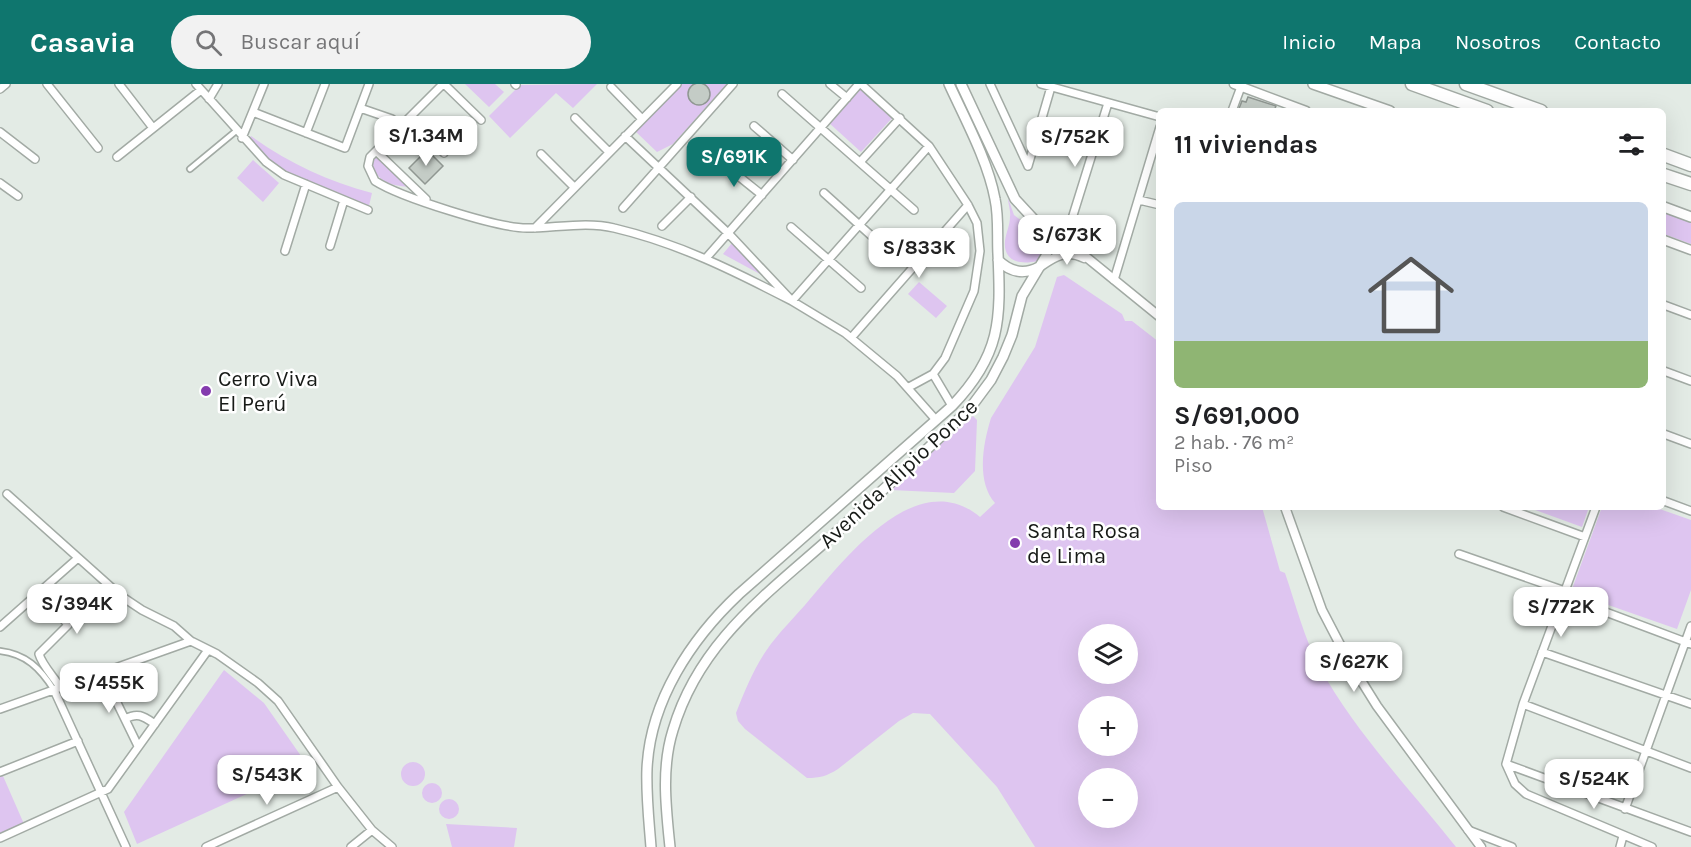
<!DOCTYPE html>
<html lang="es">
<head>
<meta charset="utf-8">
<style>
	:root { --surface:#fff; --page:#f2f2f2; --text:#202124; --muted:#757577; --accent:#0f766e }
	body { margin:0; font-family:Karla,sans-serif; background:var(--page); color:var(--text); height:100vh; display:flex; flex-direction:column; font-size:22px; white-space:nowrap }
	* { box-sizing:border-box; margin:0 }
	p { font-size:20px; color:var(--muted) }
	.icon { flex:none; width:33px; height:33px; fill:none; stroke:currentColor; stroke-width:2; stroke-linecap:round; stroke-linejoin:round }
	.map { position:relative; flex:1; overflow:hidden }
	.panel { position:absolute; left:1156px; top:24px; width:510px; height:402px; display:flex; flex-direction:column; background:var(--surface); border-radius:9px; box-shadow:0 6px 24px #0002 }
	.panel>* { flex:none }
	.buttons { position:absolute; left:1078px; top:540px; display:grid; gap:12px }
	.buttons a { display:grid; place-items:center; width:60px; height:60px; border-radius:50%; background:var(--surface); box-shadow:0 6px 24px #0002; font-size:30px }
	.price { position:absolute; translate:-50% -51px; padding:0 14px; border-radius:12px; background:#fff; color:#222; font-size:20px; line-height:39px; filter:drop-shadow(0 2px 3px #0008) }
	.price::after { content:''; position:absolute; left:50%; top:36px; width:18px; height:14px; margin-left:-9px; background:inherit; clip-path:polygon(0 0,100% 0,50% 100%) }
	.price.selected { background:var(--accent); color:#fff }
	ul { padding:0; list-style:none }
	li { display:grid; align-content:center; gap:12px; height:318px; padding:0 18px }
	li span { display:grid; place-items:center; height:186px; border-radius:9px; color:#555 }
	li>.icon { margin-inline-start:auto }
	span .icon { width:108px; height:108px; fill:#fffc; stroke-width:1 }
	li b { font-size:26px }
	h2 { display:flex; justify-content:space-between; align-items:center; height:72px; padding:0 18px; font-size:26px }
	header { display:flex; align-items:center; gap:36px; box-sizing:border-box; height:84px; padding:0 30px; background:var(--accent); color:#fff }
	header strong { font-size:28px }
	nav { display:flex; gap:33px; margin-inline-start:auto; font-size:21px }
	.search { width:420px; height:54px; background:var(--page); display:flex; align-items:center; gap:15px; box-sizing:border-box; padding:0 21px; border-radius:33px; color:var(--muted); font-size:22px }
	.map>svg:first-child { display:block }
	.green { fill:#dec5f0; fill-rule:evenodd }
	.building { fill:#c4ccc6; stroke:#909792; stroke-width:1.5 }
	.lines { fill:none; stroke-linecap:round; stroke-linejoin:round }
	.pedestrian-casing { stroke:#a2aaa4; stroke-width:8 }
	.minor-casing { stroke:#a2aaa4; stroke-width:10 }
	.tertiary-casing { stroke:#a2aaa4; stroke-width:11 }
	.secondary-casing { stroke:#a2aaa4; stroke-width:12 }
	.motorway-casing { stroke:#a2aaa4; stroke-width:15 }
	.pedestrian { stroke:#fff; stroke-width:4.5 }
	.minor { stroke:#fff; stroke-width:7 }
	.tertiary { stroke:#fff; stroke-width:8 }
	.secondary { stroke:#fff; stroke-width:9 }
	.motorway { stroke:#fff; stroke-width:12 }
	.poi-dot { fill:#843bae; stroke:#fff; stroke-width:2 }
	.labels { text-anchor:middle; stroke-width:5; stroke-linejoin:round; paint-order:stroke }
	.poi-label { font-size:22px; fill:#171a17; stroke:#fff; text-anchor:start }
	.street-label { font-size:22px; fill:#171a17; stroke:#fff }
</style>
</head>
<body>
<header>
<strong>Casavia</strong>
<div class="search"><svg class="icon" aria-label="search" viewBox="0 0 24 24"><circle cx="10" cy="10" r="6"/><path d="M15 15l6 6"/></svg>Buscar aquí</div>
<nav><a>Inicio</a><a>Mapa</a><a>Nosotros</a><a>Contacto</a></nav>
</header>
<div class="map">
<svg width="1691" height="763" viewBox="0 0 1691 763">
	<rect width="100%" height="100%" fill="#e3ebe5"/>
	<path class="green" d="M 465,0 L 495,0 L 504,8 L 489,23 Z
		M 597,0 L 573,24 L 556,9 L 510,54 L 489,32 L 520,1 Z
		M 679,0 L 727,0 L 673,60 L 657,68 L 635,47 Z
		M 859,3 L 893,33 L 861,68 L 828,38 Z
		M 251,52 C 288,79 328,97 372,109 L 368,126 L 284,91 L 247,59 Z
		M 378,71 L 408,103 C 392,101 378,99 372,81 L 374,73 Z
		M 253,76 L 279,99 L 263,118 L 237,94 Z
		M 1008,114 L 1014,131 L 1041,152 L 1044,166 L 1037,177 C 1021,181 1003,178 1005,157 C 1006,149 1010,141 1010,133 C 1011,127 1008,120 1008,114 Z
		M 1664,126 L 1691,136 L 1691,160 L 1664,150 Z
		M 732,159 L 769,195 L 723,170 Z
		M 1064,191 L 1122,230 L 1125,237 L 1132,237 L 1159,258 L 1160,423 L 1262,423 L 1280,487 L 1285,489 C 1296,521 1304,554 1320,584 C 1356,649 1410,705 1456,763 L 1035,763 L 997,703 L 930,630 L 913,629 L 899,637 L 838,685 C 827,692 820,694 807,694 L 745,645 L 738,637 L 736,629 C 744,609 753,586 766,567 C 778,549 796,532 810,515 C 847,472 918,381 980,433 L 995,419 C 976,397 983,360 991,334 L 1035,263 L 1057,193 ZM 1089,550 L 1128,550 L 1128,590 L 1089,590 ZM 1089,622 L 1128,622 L 1128,662 L 1089,662 ZM 1089,694 L 1128,694 L 1128,734 L 1089,734 Z
		M 919,198 L 947,222 L 936,234 L 908,210 Z
		M 973,332 L 977,336 L 975,387 L 954,409 L 891,406 L 891,403 Z
		M 1527,423 L 1589,423 L 1582,443 Z
		M 1602,423 L 1654,423 L 1691,436 L 1691,506 L 1677,545 L 1571,508 Z
		M 224,586 L 264,619 L 308,682 L 137,760 L 124,728 Z
		M401 690a12 12 0 1 1 24 0a12 12 0 1 1-24 0Z
		M 3,692 L 24,740 L 0,751 L 0,693 Z
		M422 709a10 10 0 1 1 20 0a10 10 0 1 1-20 0Z
		M439 725a10 10 0 1 1 20 0a10 10 0 1 1-20 0Z
		M 446,740 L 517,744 L 514,763 L 452,763 Z"/>
	<path class="building" d="M688 10a11 11 0 1 1 22 0a11 11 0 1 1-22 0Z
		M 1248,13 L 1276,22 L 1274,27 L 1238,27 L 1242,17 L 1246,18 Z
		M 427,66 L 443,82 L 425,100 L 409,84 Z"/>
	<g class="lines">
		<defs>
			<path id="pedestrian" d="M 190,85 L 236,47
				M 0,567 C 26,570 40,584 54,606"/>
			<path id="minor" d="M 47,0 L 98,64
				M 119,0 L 153,44
				M 196,0 L 266,78 L 284,91 L 368,126
				M 443,0 L 370,73 L 368,82 L 375,97 C 400,113 497,144 527,144 C 555,144 587,137 614,144 C 678,159 734,187 792,217 L 929,62
				M 444,0 L 481,36
				M 515,0 L 516,1
				M 830,0 L 847,14
				M 861,0 L 929,62 L 968,121 L 977,139 L 980,167 L 974,207 L 945,274 L 933,290 L 952,322
				M 990,0 L 1028,82
				M 1041,0 L 1160,33
				M 611,3 L 642,35
				M 0,5 L 6,0
				M 782,10 L 914,126
				M 209,15 L 218,0
				M 360,24 L 392,35
				M 1232,27 L 1242,0
				M 253,28 L 345,64 L 369,0
				M 409,34 L 444,69
				M 575,34 L 609,68
				M 754,42 L 793,76
				M 0,48 L 35,75
				M 306,49 L 325,0
				M 625,52 L 728,149 L 792,217 L 845,249 L 897,292 L 936,336
				M 242,54 L 264,0
				M 376,67 L 426,115
				M 541,70 L 574,103
				M 117,73 L 201,6
				M 861,77 L 900,34
				M 721,78 L 762,111
				M 1028,82 L 1051,3
				M 0,99 L 18,112
				M 824,109 L 886,165
				M 1139,116 L 1160,121
				M 623,124 L 733,0
				M 662,142 L 691,113
				M 791,143 L 861,204
				M 535,144 L 677,0
				M 1065,157 L 1108,19
				M 330,162 L 344,116
				M 285,167 L 306,100
				M 707,173 L 859,0
				M 1114,196 L 1160,43
				M 1664,221 L 1691,231
				M 851,254 L 968,121
				M 1664,287 L 1691,297
				M 909,303 L 933,290
				M 1664,350 L 1691,360
				M 7,410 L 121,512 L 142,526 L 174,542 L 191,557 L 217,570 L 258,599 L 278,617 L 338,703 L 372,746 L 392,763
				M 1664,417 L 1691,427
				M 1503,423 L 1585,453
				M 1596,423 L 1523,620 L 1506,680 L 1515,700 L 1526,710 L 1652,763
				M 1459,470 L 1565,507
				M 41,507 L 68,541 L 39,570 C 42,581 54,593 60,603
				M 1563,512 L 1691,560
				M 0,543 L 78,474
				M 1542,568 L 1691,620
				M 102,588 L 138,662
				M 54,606 L 126,763
				M 1523,620 L 1691,684
				M 0,625 L 191,557
				M 125,635 C 138,628 143,632 155,640
				M 1506,680 L 1691,748
				M 0,688 L 78,657
				M 1625,725 L 1691,542
				M 1468,746 L 1512,763
				M 0,754 L 108,705 L 208,566
				M 206,763 L 338,703
				M 351,763 L 372,746
				M 1620,763 L 1623,752"/>
			<path id="tertiary" d="M 1234,0 L 1306,27
				M 1037,137 L 1080,168 L 1160,233
				M 1664,156 L 1691,166
				M 1041,182 C 1055,172 1067,165 1084,174
				M 1285,423 L 1322,526 L 1347,574 L 1377,622 L 1481,763"/>
			<path id="secondary" d="M 1313,0 L 1390,27
				M 1664,123 L 1691,133
				M 998,176 C 1010,188 1024,191 1039,183
				M 651,763 C 649,737 646,711 647,685 C 650,617 691,555 739,510 L 952,322 C 1001,271 1001,236 998,170 C 997,152 999,133 995,115 C 988,77 965,35 949,0
				M 670,763 C 666,724 661,684 673,646 C 699,558 766,511 831,453 C 878,410 926,368 971,323 L 991,296 L 1003,273 L 1012,251 L 1022,212 L 1046,172 L 1048,163 L 1047,155 L 1040,142 L 1015,115 L 961,0"/>
			<path id="motorway" d="M 1412,0 L 1487,27
				M 1466,0 L 1541,27
				M 1664,71 L 1691,81
				M 1664,91 L 1691,100"/>
		</defs>
		<use href="#pedestrian" class="pedestrian-casing"/>
		<use href="#minor" class="minor-casing"/>
		<use href="#tertiary" class="tertiary-casing"/>
		<use href="#secondary" class="secondary-casing"/>
		<use href="#motorway" class="motorway-casing"/>
		<use href="#pedestrian" class="pedestrian"/>
		<use href="#minor" class="minor"/>
		<use href="#tertiary" class="tertiary"/>
		<use href="#secondary" class="secondary"/>
		<use href="#motorway" class="motorway"/>
	</g>
	<g class="poi-dot">
		<circle cx="206" cy="307" r="6"/>
		<circle cx="1015" cy="459" r="6"/>
	</g>
	<g class="labels">
		<g class="poi-label">
			<text x="218" y="302">Cerro Viva<tspan x="218" dy="25">El Perú</tspan></text>
			<text x="1027" y="454">Santa Rosa<tspan x="1027" dy="25">de Lima</tspan></text>
		</g>
		<g class="street-label">
			<text transform="translate(898 389) rotate(-43)" y="8">Avenida Alipio Ponce</text>
		</g>
	</g>
</svg>
<div class="buttons">
<a><svg class="icon" aria-label="layers" viewBox="0 0 24 24"><path d="M12 4l9 5-9 5-9-5zM3 14l9 5 9-5"/></svg></a>
<a>+</a>
<a>−</a>
</div>
<b class="price" style="left:426px;top:83px">S/1.34M</b>
<b class="price" style="left:1075px;top:84px">S/752K</b>
<b class="price selected" style="left:734px;top:104px">S/691K</b>
<b class="price" style="left:1067px;top:182px">S/673K</b>
<b class="price" style="left:919px;top:195px">S/833K</b>
<b class="price" style="left:77px;top:551px">S/394K</b>
<b class="price" style="left:1561px;top:554px">S/772K</b>
<b class="price" style="left:1354px;top:609px">S/627K</b>
<b class="price" style="left:109px;top:630px">S/455K</b>
<b class="price" style="left:267px;top:722px">S/543K</b>
<b class="price" style="left:1594px;top:726px">S/524K</b>
<section class="panel">
<h2>11 viviendas<svg class="icon" aria-label="filters" viewBox="0 0 24 24"><path d="M4 7h16M4 17h16"/><circle cx="9" cy="7" r="2"/><circle cx="15" cy="17" r="2"/></svg></h2>
<ul>
<li><span style="background:linear-gradient(#c9d6e8 75%,#8fb573 0)"><svg class="icon" aria-label="home" viewBox="0 0 24 24"><path d="M3 11l9-7 9 7M6 9v11h12V9"/></svg></span><div><b>S/691,000</b><p>2 hab. · 76 m²</p><p>Piso</p></div></li>
</ul>
</section>
</div>
</body>
</html>
